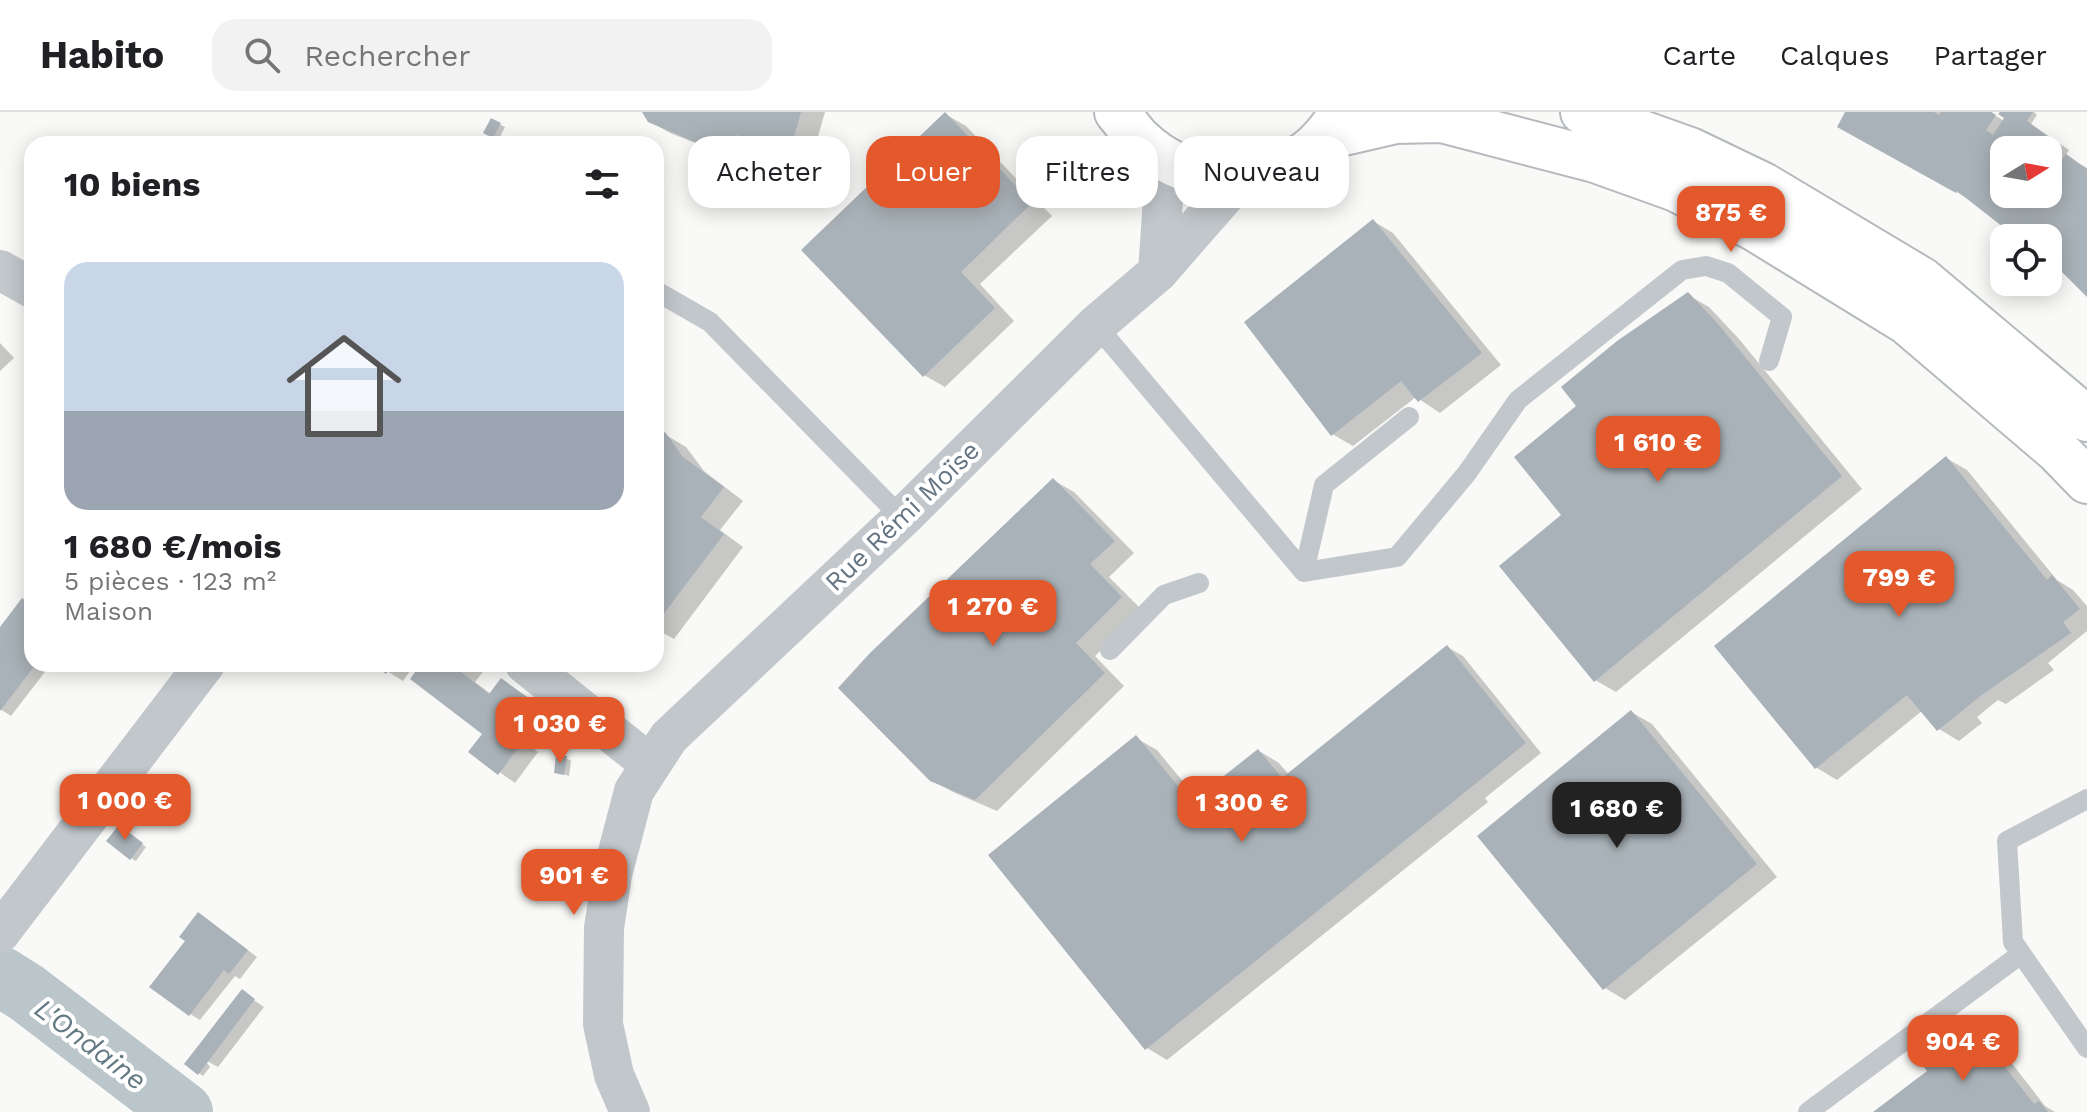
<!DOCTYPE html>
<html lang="fr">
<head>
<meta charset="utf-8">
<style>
	:root { --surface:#fff; --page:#f2f2f2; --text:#202124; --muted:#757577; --line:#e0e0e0; --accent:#e3592c }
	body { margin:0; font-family:"Work Sans",sans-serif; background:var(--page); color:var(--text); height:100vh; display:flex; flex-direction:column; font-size:30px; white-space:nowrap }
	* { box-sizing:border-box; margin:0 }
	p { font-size:26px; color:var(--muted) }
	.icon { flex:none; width:44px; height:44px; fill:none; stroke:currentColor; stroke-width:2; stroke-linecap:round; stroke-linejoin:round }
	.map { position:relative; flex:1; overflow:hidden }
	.sheet { position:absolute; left:24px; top:24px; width:640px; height:536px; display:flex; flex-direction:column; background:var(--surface); border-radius:24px; box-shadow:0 4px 20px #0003 }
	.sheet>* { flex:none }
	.hud { position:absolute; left:688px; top:24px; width:760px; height:72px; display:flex; gap:16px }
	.needle { width:52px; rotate:79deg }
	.controls { position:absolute; left:1990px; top:24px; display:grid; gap:16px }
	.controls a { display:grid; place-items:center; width:72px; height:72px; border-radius:16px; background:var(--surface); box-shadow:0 4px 20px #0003; font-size:40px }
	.price { position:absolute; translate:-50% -68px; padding:0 18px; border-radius:16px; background:var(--accent); color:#fff; font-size:26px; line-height:52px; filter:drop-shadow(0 2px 4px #0008) }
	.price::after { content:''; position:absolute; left:50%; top:48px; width:24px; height:18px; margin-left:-12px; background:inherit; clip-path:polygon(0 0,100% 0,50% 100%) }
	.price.active { background:#222; color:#fff }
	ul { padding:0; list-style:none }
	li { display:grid; align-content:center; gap:16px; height:424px; padding:0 40px }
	li span { display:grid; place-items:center; height:248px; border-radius:24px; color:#555 }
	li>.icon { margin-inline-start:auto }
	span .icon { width:144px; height:144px; fill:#fffc; stroke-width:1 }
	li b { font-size:34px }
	h2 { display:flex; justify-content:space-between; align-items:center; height:96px; padding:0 40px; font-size:34px }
	.chip { padding:0 28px; border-radius:24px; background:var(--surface); box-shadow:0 4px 20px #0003; font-size:28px; line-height:72px }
	.chip.active { background:var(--accent); color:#fff }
	header { display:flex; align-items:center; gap:48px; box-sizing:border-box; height:112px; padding:0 40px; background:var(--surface); border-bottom:2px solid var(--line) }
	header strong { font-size:38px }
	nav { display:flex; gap:44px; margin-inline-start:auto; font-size:28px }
	.search { width:560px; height:72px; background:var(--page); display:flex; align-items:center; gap:20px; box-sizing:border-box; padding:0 28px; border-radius:24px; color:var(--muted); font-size:30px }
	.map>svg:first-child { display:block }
	.shadow { fill:#0003; fill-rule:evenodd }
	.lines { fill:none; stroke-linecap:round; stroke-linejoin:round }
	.river { stroke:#bbc6cb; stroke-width:60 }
	.building { fill:#a9b2b8 }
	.secondary-casing { stroke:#b5babf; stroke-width:48 }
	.service { stroke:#c2c7cb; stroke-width:20 }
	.minor { stroke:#c2c7cb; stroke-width:40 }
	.secondary { stroke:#fff; stroke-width:44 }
	.labels { text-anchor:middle; stroke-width:8; stroke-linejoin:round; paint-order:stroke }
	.street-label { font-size:26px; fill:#647482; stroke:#fff }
	.water-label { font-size:28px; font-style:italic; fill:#647a83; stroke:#fff }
</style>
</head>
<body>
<header>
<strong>Habito</strong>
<div class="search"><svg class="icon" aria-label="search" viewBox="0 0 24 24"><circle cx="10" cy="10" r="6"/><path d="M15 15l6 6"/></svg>Rechercher</div>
<nav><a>Carte</a><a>Calques</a><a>Partager</a></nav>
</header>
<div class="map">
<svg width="2087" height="1000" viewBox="0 0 2087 1000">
	<rect width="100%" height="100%" fill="#f9f9f7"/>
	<path class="shadow" d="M 641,0 L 825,0 L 811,49 L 746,30 L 741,49 L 670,21 L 649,9 L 645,1 Z
		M 1848,0 L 1990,0 L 2004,9 L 2007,6 L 2002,0 L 2034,0 L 2037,3 L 2031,12 L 2069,38 L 2065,44 L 2087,56 L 2087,181 L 2048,146 L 2048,126 L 2022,126 L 1974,90 L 1840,14 ZM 2004,38 L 2048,38 L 2048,82 L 2004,82 Z
		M 945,2 L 966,14 L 1052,104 L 980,172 L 1014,209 L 945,275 L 924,263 Z
		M 492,8 L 505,15 L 499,27 L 486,20 Z
		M 1373,109 L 1393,121 L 1501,253 L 1440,301 L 1416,285 L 1353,334 L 1332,322 Z
		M 1688,183 L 1709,195 L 1739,227 L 1862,377 L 1616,580 L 1595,568 L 1564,403 L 1579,294 Z
		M 0,231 L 14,246 L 0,259 Z
		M 666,323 L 686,335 L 704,359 L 743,389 L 720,418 L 743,435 L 674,527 L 656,517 L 656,330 Z
		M 1946,346 L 1967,358 L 2057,468 L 2073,478 L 2087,494 L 2087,519 L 2048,551 L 2054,558 L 2006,592 L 1998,588 L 1977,605 L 1982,611 L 1959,629 L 1939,617 L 1923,598 L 1837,668 L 1817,656 L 1717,534 Z
		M 1053,368 L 1074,380 L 1134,441 L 1109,465 L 1142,498 L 1095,544 L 1124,574 L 997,699 L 953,680 L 931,668 Z
		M 32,495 L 32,552 L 51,552 L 11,604 L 0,597 L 0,518 Z
		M 1447,535 L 1463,544 L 1541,641 L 1485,686 L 1488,690 L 1167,948 L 1147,936 L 1136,626 L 1157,638 L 1198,688 L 1259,639 L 1279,651 L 1289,663 Z
		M 376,552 L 415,552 L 403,569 Z
		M 423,552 L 484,552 L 487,555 L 475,570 L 491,582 L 502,568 L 532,588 L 534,592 L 519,612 L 530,619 L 523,629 L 538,640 L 515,671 L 471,640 L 485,622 Z
		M 1631,600 L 1652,612 L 1777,765 L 1625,888 L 1605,876 Z
		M 566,646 L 571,649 L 569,664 L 556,660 Z
		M 124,718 L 146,735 L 136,749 L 131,746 Z
		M 209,809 L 257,845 L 240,867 L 235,864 L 200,908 L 190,902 Z
		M 242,880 L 264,895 L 218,955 L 205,948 L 210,955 L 203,964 L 187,952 L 193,943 L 201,947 L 202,945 L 196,940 Z
		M 1975,919 L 1996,931 L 2045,994 L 2055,1000 L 1876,1000 L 1930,959 L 1945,930 L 1955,935 Z"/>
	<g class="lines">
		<path class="river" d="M 0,864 L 27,881 L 183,1000"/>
	</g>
	<path class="building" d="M 642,0 L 801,0 L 790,39 L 736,23 L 730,45 L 648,10 Z
		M 945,0 L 1032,91 L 961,160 L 995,196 L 923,265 L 801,138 Z
		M 1845,0 L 1934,0 L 1939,3 L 1941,0 L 1991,0 L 1996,3 L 1986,18 L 1993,23 L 2004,6 L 1998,2 L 2000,0 L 2033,0 L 2027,9 L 2049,25 L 2040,38 L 2004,38 L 2004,82 L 2048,82 L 2048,43 L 2060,51 L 2066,42 L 2087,57 L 2087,185 L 2048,146 L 2048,126 L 2017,126 L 1957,79 L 1956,81 L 1837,15 Z
		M 491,6 L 501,11 L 493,26 L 483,21 Z
		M 1373,107 L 1482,241 L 1418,290 L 1401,269 L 1331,324 L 1244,210 Z
		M 1688,180 L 1719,213 L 1842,364 L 1594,570 L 1499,454 L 1561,403 L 1514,345 L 1576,294 L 1561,275 L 1617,229 Z
		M 665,320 L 683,345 L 724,375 L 701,405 L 724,422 L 656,512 L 656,327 Z
		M 1946,344 L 2047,468 L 2052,463 L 2080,497 L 2063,510 L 2071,521 L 1983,582 L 1937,619 L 1907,583 L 1815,657 L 1714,534 Z
		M 1053,366 L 1115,429 L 1090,452 L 1122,485 L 1076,531 L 1105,561 L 975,688 L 930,669 L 838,576 L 870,541 Z
		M 22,486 L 32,494 L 32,552 L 36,552 L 0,599 L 0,515 Z
		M 1447,533 L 1526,631 L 1145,938 L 988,743 L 1136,623 L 1191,690 L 1258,637 L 1282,666 Z
		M 373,552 L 393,552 L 386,562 Z
		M 421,552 L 466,552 L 461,560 L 489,582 L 501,566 L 531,588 L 508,618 L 523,629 L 498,663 L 468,640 L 482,622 L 410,567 Z
		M 1631,598 L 1757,752 L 1603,878 L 1477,724 Z
		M 556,643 L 567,644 L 564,663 L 554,661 Z
		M 119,713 L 143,731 L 130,748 L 106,729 Z
		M 198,800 L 248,838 L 229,862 L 224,858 L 189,904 L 149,875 L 185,829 L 179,825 Z
		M 242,877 L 255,887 L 198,963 L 184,952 Z
		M 1975,917 L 2034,992 L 2039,989 L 2048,1000 L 1873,1000 L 1927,959 L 1919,948 L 1945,927 L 1951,935 Z"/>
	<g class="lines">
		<defs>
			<path id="secondary" d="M 1117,0 C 1125,9 1132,21 1141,29 C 1183,69 1252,78 1301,45 C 1319,34 1331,17 1343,0
				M 1583,0 L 1690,38 L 1763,73 L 1922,168 L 2087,307
				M 1326,25 L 1395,9 L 1442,8 L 1595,48 L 1676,77 L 1754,116 L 1907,210 L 2058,339 L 2087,369"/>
		</defs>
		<use href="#secondary" class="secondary-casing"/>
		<path class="service" d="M 656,179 L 710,210 L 902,406
			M 1096,213 L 1304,460
			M 1304,460 L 1397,445 L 1467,361 L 1518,288 L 1682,158 L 1706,154 L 1728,161 L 1782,205 L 1769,249
			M 1304,460 L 1324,373 L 1409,305
			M 1110,538 L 1164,483 L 1199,471
			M 2087,687 L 2007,729 L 2013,830 L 2087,936
			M 1808,1000 L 2021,842"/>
		<path class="minor" d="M 0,158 L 32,176
			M 1158,160 L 1163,88 L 1170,51
			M 525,552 L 650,652
			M 0,821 L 205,552
			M 630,1000 L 614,963 L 603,912 L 604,816 L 612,763 L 634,679 L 669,625 L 902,406 L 1096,213 L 1158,160 L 1240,66"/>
		<use href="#secondary" class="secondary"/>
	</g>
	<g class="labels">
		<g class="street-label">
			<text transform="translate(902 404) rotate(-44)" y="9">Rue Rémi Moïse</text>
		</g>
		<g class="water-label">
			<text transform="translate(91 932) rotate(37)" y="10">L'Ondaine</text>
		</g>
	</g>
</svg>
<div class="controls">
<a><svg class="needle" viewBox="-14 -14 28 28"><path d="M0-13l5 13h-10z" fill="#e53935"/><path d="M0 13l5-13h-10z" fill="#757577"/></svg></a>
<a><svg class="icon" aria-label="locate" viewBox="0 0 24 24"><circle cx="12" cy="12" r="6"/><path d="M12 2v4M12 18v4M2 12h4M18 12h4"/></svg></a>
</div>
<b class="price" style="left:1731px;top:142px">875 €</b>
<b class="price" style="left:1658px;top:372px">1 610 €</b>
<b class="price" style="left:1899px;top:507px">799 €</b>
<b class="price" style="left:993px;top:536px">1 270 €</b>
<b class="price" style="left:560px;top:653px">1 030 €</b>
<b class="price" style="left:125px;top:730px">1 000 €</b>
<b class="price" style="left:1242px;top:732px">1 300 €</b>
<b class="price active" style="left:1617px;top:738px">1 680 €</b>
<b class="price" style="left:574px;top:805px">901 €</b>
<b class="price" style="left:1963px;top:971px">904 €</b>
<div class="hud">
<a class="chip">Acheter</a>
<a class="chip active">Louer</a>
<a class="chip">Filtres</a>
<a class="chip">Nouveau</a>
</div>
<section class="sheet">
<h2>10 biens<svg class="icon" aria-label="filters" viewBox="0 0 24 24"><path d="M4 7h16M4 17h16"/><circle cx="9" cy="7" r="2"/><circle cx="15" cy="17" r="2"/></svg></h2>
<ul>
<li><span style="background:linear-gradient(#c9d6e8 60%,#9aa5b1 0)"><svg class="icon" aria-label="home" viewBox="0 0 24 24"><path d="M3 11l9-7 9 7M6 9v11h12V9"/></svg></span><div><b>1 680 €/mois</b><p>5 pièces · 123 m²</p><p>Maison</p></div></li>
</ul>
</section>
</div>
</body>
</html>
